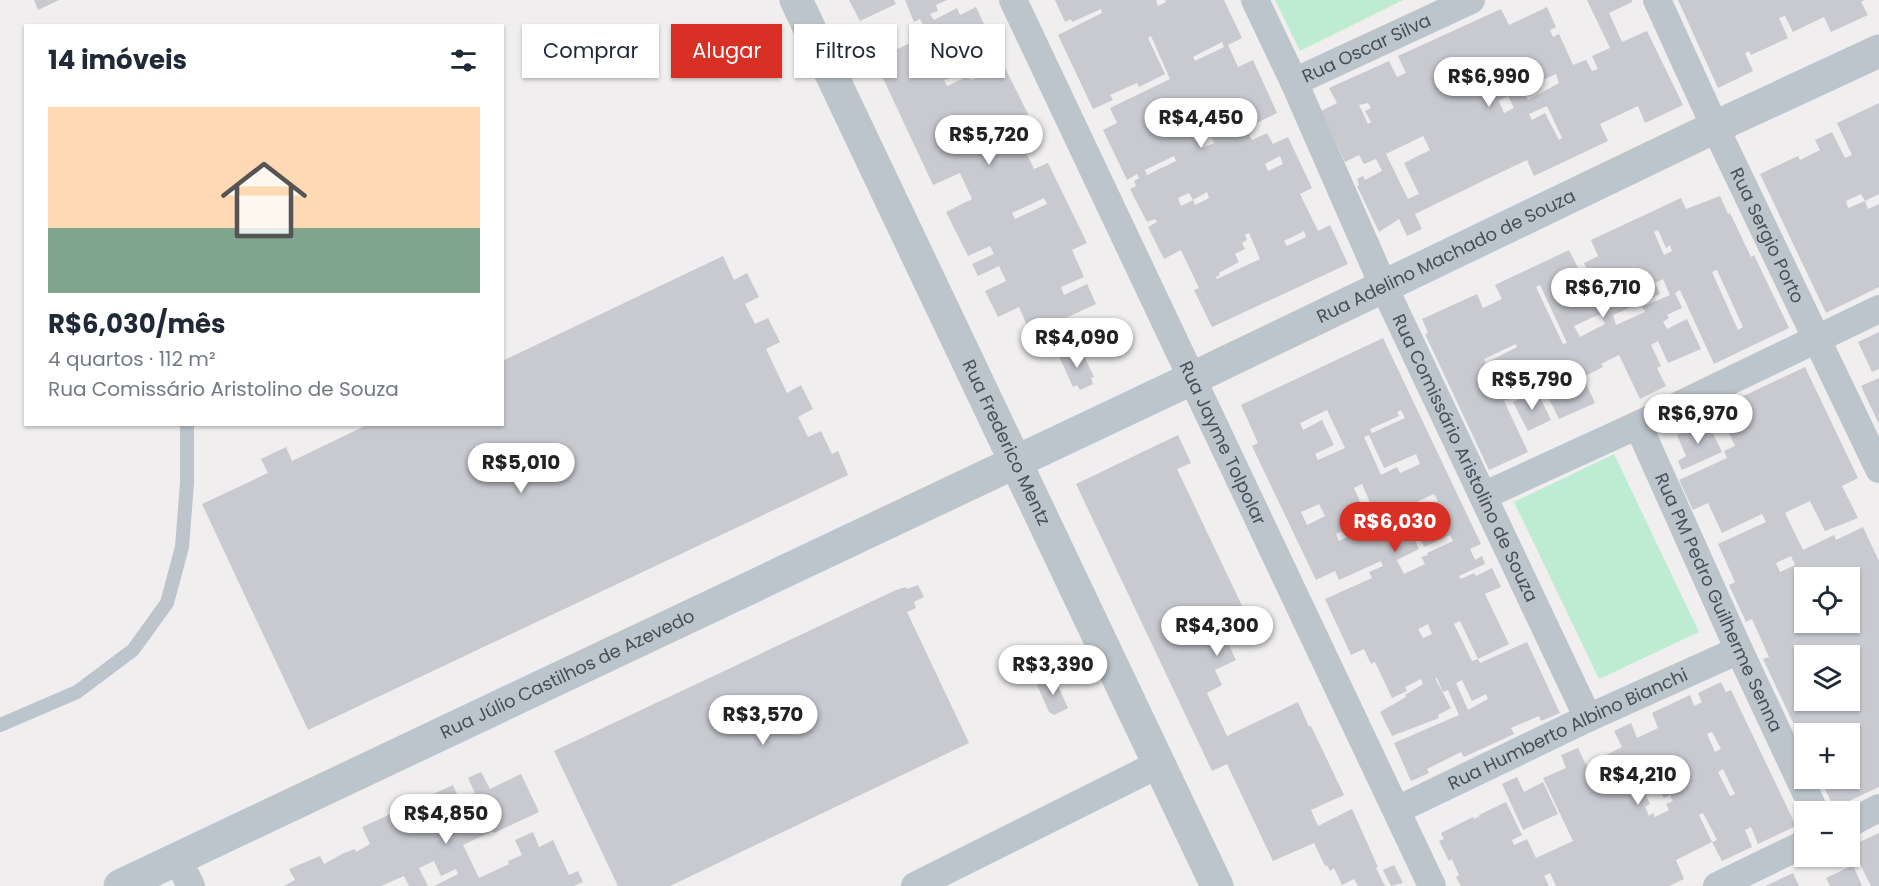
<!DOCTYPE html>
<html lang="pt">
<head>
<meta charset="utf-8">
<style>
	:root { --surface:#fff; --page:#f2f2f3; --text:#1f2937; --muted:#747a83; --accent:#d93025 }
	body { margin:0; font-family:Poppins,sans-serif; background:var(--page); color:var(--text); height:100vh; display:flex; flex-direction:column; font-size:22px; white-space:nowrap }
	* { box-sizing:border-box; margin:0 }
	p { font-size:20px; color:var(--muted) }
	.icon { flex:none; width:33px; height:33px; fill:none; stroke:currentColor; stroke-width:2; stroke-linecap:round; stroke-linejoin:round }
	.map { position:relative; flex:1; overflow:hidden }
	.side { position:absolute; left:24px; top:24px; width:480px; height:402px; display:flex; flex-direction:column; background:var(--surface); border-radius:0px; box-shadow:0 2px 4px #0004 }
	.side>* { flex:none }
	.guide { position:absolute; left:522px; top:24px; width:570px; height:54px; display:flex; gap:12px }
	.fabs { position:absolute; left:1794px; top:567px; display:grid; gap:12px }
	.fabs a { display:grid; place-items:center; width:66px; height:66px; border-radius:0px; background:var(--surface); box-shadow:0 2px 4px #0004; font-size:30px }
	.price { position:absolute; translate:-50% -51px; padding:0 14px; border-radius:21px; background:#fff; color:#222; font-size:20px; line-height:39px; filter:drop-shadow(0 2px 3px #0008) }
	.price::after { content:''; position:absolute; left:50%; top:36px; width:18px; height:14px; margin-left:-9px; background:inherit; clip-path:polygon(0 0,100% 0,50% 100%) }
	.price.selected { background:var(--accent); color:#fff }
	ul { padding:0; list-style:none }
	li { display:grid; align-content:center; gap:12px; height:318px; padding:0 24px }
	li span { display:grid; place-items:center; height:186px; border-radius:0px; color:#555 }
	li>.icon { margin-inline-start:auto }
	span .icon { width:108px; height:108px; fill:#fffc; stroke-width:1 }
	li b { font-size:26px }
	h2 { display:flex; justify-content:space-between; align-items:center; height:72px; padding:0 24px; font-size:26px }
	.tag { padding:0 21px; border-radius:0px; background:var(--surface); box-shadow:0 2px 4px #0004; font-size:21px; line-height:54px }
	.tag.selected { background:var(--accent); color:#fff }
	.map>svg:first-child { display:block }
	.green { fill:#beecd2 }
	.building { fill:#c8cad0; fill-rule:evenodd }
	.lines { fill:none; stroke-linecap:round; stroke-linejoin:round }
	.service { stroke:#bdc5cc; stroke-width:14 }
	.minor { stroke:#bdc5cc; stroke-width:28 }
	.tertiary { stroke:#bdc5cc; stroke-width:33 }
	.labels { text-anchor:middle; stroke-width:4.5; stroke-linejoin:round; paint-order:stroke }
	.street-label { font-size:18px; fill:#47505a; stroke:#fff }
</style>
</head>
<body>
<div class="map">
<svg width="1879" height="886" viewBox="0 0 1879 886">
	<rect width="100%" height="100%" fill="#f0eeee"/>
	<path class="green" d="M 1275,0 L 1403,0 L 1300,51 Z
		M 1614,454 L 1699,632 L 1599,679 L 1514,502 Z"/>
	<path class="building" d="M 34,0 L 59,0 L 38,10 Z
		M 849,0 L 894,0 L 896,4 L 860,21 Z
		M 905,0 L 947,0 L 936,5 L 938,11 L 930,14 L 934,20 L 957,8 L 960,15 L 976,7 L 984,24 L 980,26 L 982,29 L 984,28 L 994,49 L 957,66 L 958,68 L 950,71 L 953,77 L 944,80 L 947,86 L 969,76 L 971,80 L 983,75 L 979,65 L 999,56 L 1038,134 L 1021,142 L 1034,169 L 1048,163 L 1087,243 L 1072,250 L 1084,277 L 1061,287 L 1064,295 L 1087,284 L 1096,304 L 1031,334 L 1019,307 L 998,317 L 985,291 L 1006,281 L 999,266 L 978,276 L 972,264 L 994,254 L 990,246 L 968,256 L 946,212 L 972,199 L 960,173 L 933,185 L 882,76 L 895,70 L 887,54 L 914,41 L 908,32 L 923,25 L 920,19 L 914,22 ZM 981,122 L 983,127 L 948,145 L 946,139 ZM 1044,198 L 1047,204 L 1015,219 L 1012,213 Z
		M 1055,0 L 1156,0 L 1158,6 L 1166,2 L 1165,0 L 1224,0 L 1242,38 L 1228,45 L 1238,67 L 1253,60 L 1277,113 L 1246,128 L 1252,140 L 1267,133 L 1273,144 L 1288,137 L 1312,188 L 1300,194 L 1318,231 L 1330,225 L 1348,264 L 1212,327 L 1194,290 L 1199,288 L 1181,250 L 1164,259 L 1148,227 L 1157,222 L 1155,219 L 1147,222 L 1130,189 L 1136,186 L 1134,181 L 1139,178 L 1137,174 L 1127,180 L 1103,130 L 1117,123 L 1110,108 L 1170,79 L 1151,36 L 1148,38 L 1165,74 L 1139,87 L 1137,83 L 1110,95 L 1113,100 L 1093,109 L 1058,35 L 1102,13 L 1101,9 L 1072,22 L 1071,19 L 1065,22 ZM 1222,42 L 1224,47 L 1195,61 L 1193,57 ZM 1196,107 L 1214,143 L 1203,148 L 1186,112 ZM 1174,156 L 1176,161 L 1147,175 L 1145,170 ZM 1280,156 L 1283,164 L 1268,171 L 1265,164 ZM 1207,192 L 1209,198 L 1195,205 L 1193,200 ZM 1189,193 L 1193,200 L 1181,206 L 1178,198 ZM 1304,231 L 1306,237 L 1287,246 L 1284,241 ZM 1249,233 L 1260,259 L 1217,279 L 1216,277 L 1220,275 L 1219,273 L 1239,262 L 1235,254 L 1245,249 L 1242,243 L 1247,240 L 1245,235 Z
		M 1587,0 L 1632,0 L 1632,2 L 1609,13 L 1622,42 L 1647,31 L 1683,105 L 1645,123 L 1638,106 L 1600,124 L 1608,141 L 1534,176 L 1527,160 L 1489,178 L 1415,214 L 1422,229 L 1407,236 L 1399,219 L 1379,232 L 1357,186 L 1359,185 L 1357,179 L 1363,176 L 1365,180 L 1382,171 L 1376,159 L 1364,164 L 1359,155 L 1345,162 L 1321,111 L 1337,103 L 1329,88 L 1389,61 L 1397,77 L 1406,73 L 1398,56 L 1501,9 L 1509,25 L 1547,7 L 1556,27 L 1550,30 L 1553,37 L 1559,34 L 1573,65 L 1586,60 L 1592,71 L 1598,69 L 1592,56 L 1610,48 ZM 1556,74 L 1559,83 L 1528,100 L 1523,89 ZM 1508,96 L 1514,108 L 1504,113 L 1499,101 ZM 1368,103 L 1371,108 L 1365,111 L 1371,122 L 1368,124 L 1359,105 ZM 1547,106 L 1562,138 L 1559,140 L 1545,113 L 1532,120 L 1529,114 ZM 1423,136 L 1430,150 L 1404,163 L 1419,194 L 1408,199 L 1386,154 Z
		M 1678,0 L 1865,0 L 1861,2 L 1868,15 L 1831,32 L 1824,17 L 1793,32 L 1785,16 L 1779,18 L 1788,38 L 1751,55 L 1749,51 L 1745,53 L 1753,71 L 1718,88 Z
		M 1879,103 L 1879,194 L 1865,201 L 1868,209 L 1879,204 L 1879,287 L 1826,313 L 1760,174 L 1798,156 L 1800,160 L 1820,150 L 1815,140 L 1832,132 L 1845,158 L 1852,155 L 1837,123 ZM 1861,194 L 1865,201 L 1848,208 L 1846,201 Z
		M 1720,196 L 1728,214 L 1730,213 L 1751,257 L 1754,255 L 1789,328 L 1714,364 L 1680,290 L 1675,293 L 1682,308 L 1667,315 L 1669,318 L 1663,322 L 1667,329 L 1687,319 L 1701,349 L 1668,363 L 1658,341 L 1651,345 L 1661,366 L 1657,368 L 1666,386 L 1640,399 L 1619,355 L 1601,364 L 1603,367 L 1583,377 L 1595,403 L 1559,419 L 1541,383 L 1504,401 L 1528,452 L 1489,470 L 1425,334 L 1428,333 L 1422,319 L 1477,294 L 1483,308 L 1502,299 L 1495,285 L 1569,250 L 1578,268 L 1573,271 L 1585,296 L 1590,294 L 1597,291 L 1584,263 L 1598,256 L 1591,240 L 1681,198 L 1686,209 ZM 1658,230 L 1666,248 L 1670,245 L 1672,251 L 1664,255 L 1654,232 ZM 1717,270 L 1743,327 L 1738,330 L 1712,272 ZM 1630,275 L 1643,302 L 1660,294 L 1655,283 L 1663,279 L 1670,295 L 1642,307 L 1645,312 L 1616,325 L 1613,315 L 1640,303 L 1627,277 ZM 1540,285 L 1567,343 L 1563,344 L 1536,287 ZM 1600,314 L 1605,324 L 1580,337 L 1574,326 ZM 1516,344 L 1517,347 L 1486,363 L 1484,359 ZM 1490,371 L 1493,378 L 1481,384 L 1478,377 Z
		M 723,256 L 734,280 L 747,273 L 759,297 L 745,304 L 755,324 L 768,318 L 780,342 L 766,349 L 787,393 L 801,385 L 813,409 L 798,417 L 808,437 L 821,431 L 832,454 L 838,451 L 848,475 L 308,730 L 202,504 L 268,473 L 261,459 L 286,447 L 292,461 L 369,424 L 502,424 L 502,361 Z
		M 1879,332 L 1879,369 L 1872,372 L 1858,342 Z
		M 1383,338 L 1481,544 L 1470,549 L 1475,560 L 1482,556 L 1485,564 L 1459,576 L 1461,579 L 1474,573 L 1476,576 L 1492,568 L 1501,587 L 1485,594 L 1509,644 L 1478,659 L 1460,621 L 1454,624 L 1472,661 L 1478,659 L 1480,663 L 1527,642 L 1560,713 L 1541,721 L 1539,716 L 1511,728 L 1514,734 L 1464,757 L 1461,752 L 1427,769 L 1429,773 L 1411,781 L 1394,743 L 1459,715 L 1448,690 L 1443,692 L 1437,678 L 1435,678 L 1451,708 L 1438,715 L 1439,718 L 1392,736 L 1380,712 L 1406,697 L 1405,695 L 1423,684 L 1421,679 L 1405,687 L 1407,691 L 1392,698 L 1375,662 L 1371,664 L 1364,649 L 1351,655 L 1325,599 L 1372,578 L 1369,572 L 1383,566 L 1381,561 L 1339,580 L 1335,571 L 1316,580 L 1252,446 L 1258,443 L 1241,405 ZM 1327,410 L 1345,448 L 1318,460 L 1315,454 L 1334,445 L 1322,420 L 1303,430 L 1300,423 ZM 1401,410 L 1405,418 L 1372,433 L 1370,429 L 1399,416 L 1397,412 ZM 1369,435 L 1384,468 L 1416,454 L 1420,464 L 1400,473 L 1397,467 L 1381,475 L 1364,437 ZM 1362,484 L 1372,507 L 1364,511 L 1354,488 ZM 1434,494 L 1438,501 L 1409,516 L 1424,547 L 1450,535 L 1453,541 L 1427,553 L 1428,555 L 1421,557 L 1425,564 L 1404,574 L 1397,560 L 1419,549 L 1402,513 L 1408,509 L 1406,507 ZM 1319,504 L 1325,516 L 1307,525 L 1301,512 ZM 1349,527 L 1352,535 L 1339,541 L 1336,534 ZM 1428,624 L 1432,634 L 1423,638 L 1418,629 ZM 1462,680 L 1472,701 L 1486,694 L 1488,699 L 1468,710 L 1456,683 Z
		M 1080,347 L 1094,377 L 1091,378 L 1093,384 L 1080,390 L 1077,385 L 1073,387 L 1059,356 Z
		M 1805,367 L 1858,478 L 1842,486 L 1858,518 L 1825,531 L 1810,501 L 1785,513 L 1803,550 L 1834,535 L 1836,540 L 1863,527 L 1879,561 L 1879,787 L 1834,808 L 1820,778 L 1850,778 L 1850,734 L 1804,734 L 1804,746 L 1763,659 L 1769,657 L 1752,619 L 1746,622 L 1729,585 L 1735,582 L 1718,544 L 1766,522 L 1762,514 L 1722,533 L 1708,503 L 1693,510 L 1679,480 L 1727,458 L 1724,451 L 1735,446 L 1718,408 ZM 1791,556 L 1795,565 L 1780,572 L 1776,563 ZM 1826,568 L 1830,577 L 1837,574 L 1838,578 L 1850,578 L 1850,622 L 1804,622 L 1804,578 L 1814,578 L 1813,575 ZM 1804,656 L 1850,656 L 1850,700 L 1804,700 Z
		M 1879,378 L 1879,424 L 1861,386 Z
		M 1537,391 L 1551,420 L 1528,431 L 1513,402 Z
		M 1707,421 L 1722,452 L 1682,470 L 1678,461 L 1686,456 L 1677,435 Z
		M 1178,435 L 1191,463 L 1177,469 L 1254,631 L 1228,643 L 1236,660 L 1215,670 L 1222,685 L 1207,693 L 1227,736 L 1298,702 L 1309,727 L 1311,726 L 1344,795 L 1311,810 L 1318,826 L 1352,809 L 1378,867 L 1376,868 L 1385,886 L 1358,886 L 1354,879 L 1342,885 L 1334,868 L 1330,871 L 1327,865 L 1325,866 L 1314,843 L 1273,861 L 1227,764 L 1212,771 L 1076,484 Z
		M 918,585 L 924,597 L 914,602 L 916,608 L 907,612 L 969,743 L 670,886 L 618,886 L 554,751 L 896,590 L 906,587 L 907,589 Z
		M 1054,677 L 1068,708 L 1054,715 L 1049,712 L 1037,685 Z
		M 1721,682 L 1726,692 L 1731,690 L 1796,826 L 1758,844 L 1751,827 L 1745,830 L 1752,847 L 1722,861 L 1712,842 L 1717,840 L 1703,813 L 1699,815 L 1712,842 L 1676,860 L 1684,879 L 1669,886 L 1556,886 L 1550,873 L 1544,876 L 1549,886 L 1461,886 L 1456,877 L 1459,875 L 1452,859 L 1449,861 L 1439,841 L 1444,839 L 1441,833 L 1473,817 L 1474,819 L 1480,816 L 1479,815 L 1506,802 L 1522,835 L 1512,840 L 1514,845 L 1527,839 L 1536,858 L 1573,841 L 1543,778 L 1566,768 L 1561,755 L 1578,748 L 1586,765 L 1622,747 L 1614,731 L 1631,723 L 1637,738 L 1658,728 L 1652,713 L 1690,695 L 1694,706 L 1702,702 L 1698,693 ZM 1712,732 L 1721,749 L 1715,752 L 1707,734 ZM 1636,755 L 1640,765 L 1633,769 L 1628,759 ZM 1723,769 L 1735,794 L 1730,796 L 1718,772 ZM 1664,779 L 1669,788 L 1661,792 L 1664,798 L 1670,795 L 1673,801 L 1666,804 L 1669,810 L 1655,817 L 1653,813 L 1649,816 L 1645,807 L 1650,804 L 1643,789 Z
		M 481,772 L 490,789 L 521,774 L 539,812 L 494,833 L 493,831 L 463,845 L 479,878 L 509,864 L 508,861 L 522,855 L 515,840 L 533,832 L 539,847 L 553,840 L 569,875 L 578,871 L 583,882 L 574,886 L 434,886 L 458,874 L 456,869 L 441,876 L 434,861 L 419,868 L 428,886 L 409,886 L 404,876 L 381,886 L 284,886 L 295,880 L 289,869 L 320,856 L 324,864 L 344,853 L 355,849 L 356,852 L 370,844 L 362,827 L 393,813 L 400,829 L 406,826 L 407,828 L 429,813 L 422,799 L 453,785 L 459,799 L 475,793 L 468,778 Z
		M 1517,777 L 1524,792 L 1543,782 L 1558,814 L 1523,830 L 1502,784 Z
		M 1879,833 L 1879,886 L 1871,886 L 1851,846 Z
		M 1394,865 L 1403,883 L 1391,886 L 1383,870 Z
		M 1853,865 L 1862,886 L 1830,886 L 1826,878 Z
		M 1793,873 L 1799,886 L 1765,886 L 1776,881 Z"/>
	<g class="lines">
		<path class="service" d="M 0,725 L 77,692 L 133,650 L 167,603 L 182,547 L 187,483 L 187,424"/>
		<g class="minor">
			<path id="s1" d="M 1013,0 L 1432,886"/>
			<path id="s2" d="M 1255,0 L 1294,82 L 1383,285 L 1588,718"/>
			<path id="s3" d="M 1657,0 L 1715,127 L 1879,469"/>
			<path id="s4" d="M 1294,82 L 1471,0"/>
			<path id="s5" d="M 1638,425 L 1739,650 L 1815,812"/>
			<path d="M 1483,496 L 1638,425 L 1879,309"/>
			<path id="s6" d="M 1397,810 L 1588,718 L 1739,650"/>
			<path d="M 1850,823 L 1879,808"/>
			<path d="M 177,858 L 191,886"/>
			<path d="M 915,886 L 1159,764"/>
			<path d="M 1717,886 L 1804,844"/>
		</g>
		<g class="tertiary">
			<path id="s7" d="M 796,0 L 1217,886"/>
			<path id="s8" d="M 120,886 L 1191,379 L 1715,127 L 1879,51"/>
		</g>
	</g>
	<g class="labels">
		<g class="street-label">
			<text dy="6" stroke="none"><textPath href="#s4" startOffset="80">Rua Oscar Silva</textPath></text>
			<text dy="6" stroke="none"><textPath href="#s3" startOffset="260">Rua Sergio Porto</textPath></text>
			<text dy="6" stroke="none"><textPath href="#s8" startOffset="1468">Rua Adelino Machado de Souza</textPath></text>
			<text dy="6" stroke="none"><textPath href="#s7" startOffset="490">Rua Frederico Mentz</textPath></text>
			<text dy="6" stroke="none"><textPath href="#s1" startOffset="490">Rua Jayme Tolpolar</textPath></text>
			<text dy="6" stroke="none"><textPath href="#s2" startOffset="504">Rua Comissário Aristolino de Souza</textPath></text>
			<text dy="6" stroke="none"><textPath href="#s5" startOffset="195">Rua PM Pedro Guilherme Senna</textPath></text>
			<text dy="6" stroke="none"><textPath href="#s8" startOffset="495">Rua Júlio Castilhos de Azevedo</textPath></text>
			<text dy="6" stroke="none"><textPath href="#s6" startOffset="189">Rua Humberto Albino Bianchi</textPath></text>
		</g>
	</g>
</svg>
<div class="fabs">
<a><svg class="icon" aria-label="locate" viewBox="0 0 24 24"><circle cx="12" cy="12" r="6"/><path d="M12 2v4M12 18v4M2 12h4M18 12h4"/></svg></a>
<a><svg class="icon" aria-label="layers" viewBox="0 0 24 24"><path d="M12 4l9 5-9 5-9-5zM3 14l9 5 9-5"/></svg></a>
<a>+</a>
<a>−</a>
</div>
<b class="price" style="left:1489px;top:108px">R$6,990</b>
<b class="price" style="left:1201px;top:149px">R$4,450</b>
<b class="price" style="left:989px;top:166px">R$5,720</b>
<b class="price" style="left:1603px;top:319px">R$6,710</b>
<b class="price" style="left:1077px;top:369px">R$4,090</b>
<b class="price" style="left:1532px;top:411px">R$5,790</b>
<b class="price" style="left:1698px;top:445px">R$6,970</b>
<b class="price" style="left:521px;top:494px">R$5,010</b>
<b class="price selected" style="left:1395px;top:553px">R$6,030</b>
<b class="price" style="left:1217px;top:657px">R$4,300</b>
<b class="price" style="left:1053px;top:696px">R$3,390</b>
<b class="price" style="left:763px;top:746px">R$3,570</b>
<b class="price" style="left:1638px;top:806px">R$4,210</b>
<b class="price" style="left:446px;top:845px">R$4,850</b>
<div class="guide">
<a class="tag">Comprar</a>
<a class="tag selected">Alugar</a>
<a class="tag">Filtros</a>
<a class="tag">Novo</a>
</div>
<section class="side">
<h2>14 imóveis<svg class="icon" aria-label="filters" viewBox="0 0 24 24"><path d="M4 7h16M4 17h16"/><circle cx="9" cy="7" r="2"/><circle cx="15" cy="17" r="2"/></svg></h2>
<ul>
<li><span style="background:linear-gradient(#ffd9b3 65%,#7fa58c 0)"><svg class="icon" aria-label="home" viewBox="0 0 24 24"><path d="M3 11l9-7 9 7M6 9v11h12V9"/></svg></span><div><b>R$6,030/mês</b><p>4 quartos · 112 m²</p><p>Rua Comissário Aristolino de Souza</p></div></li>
</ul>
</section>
</div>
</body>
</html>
